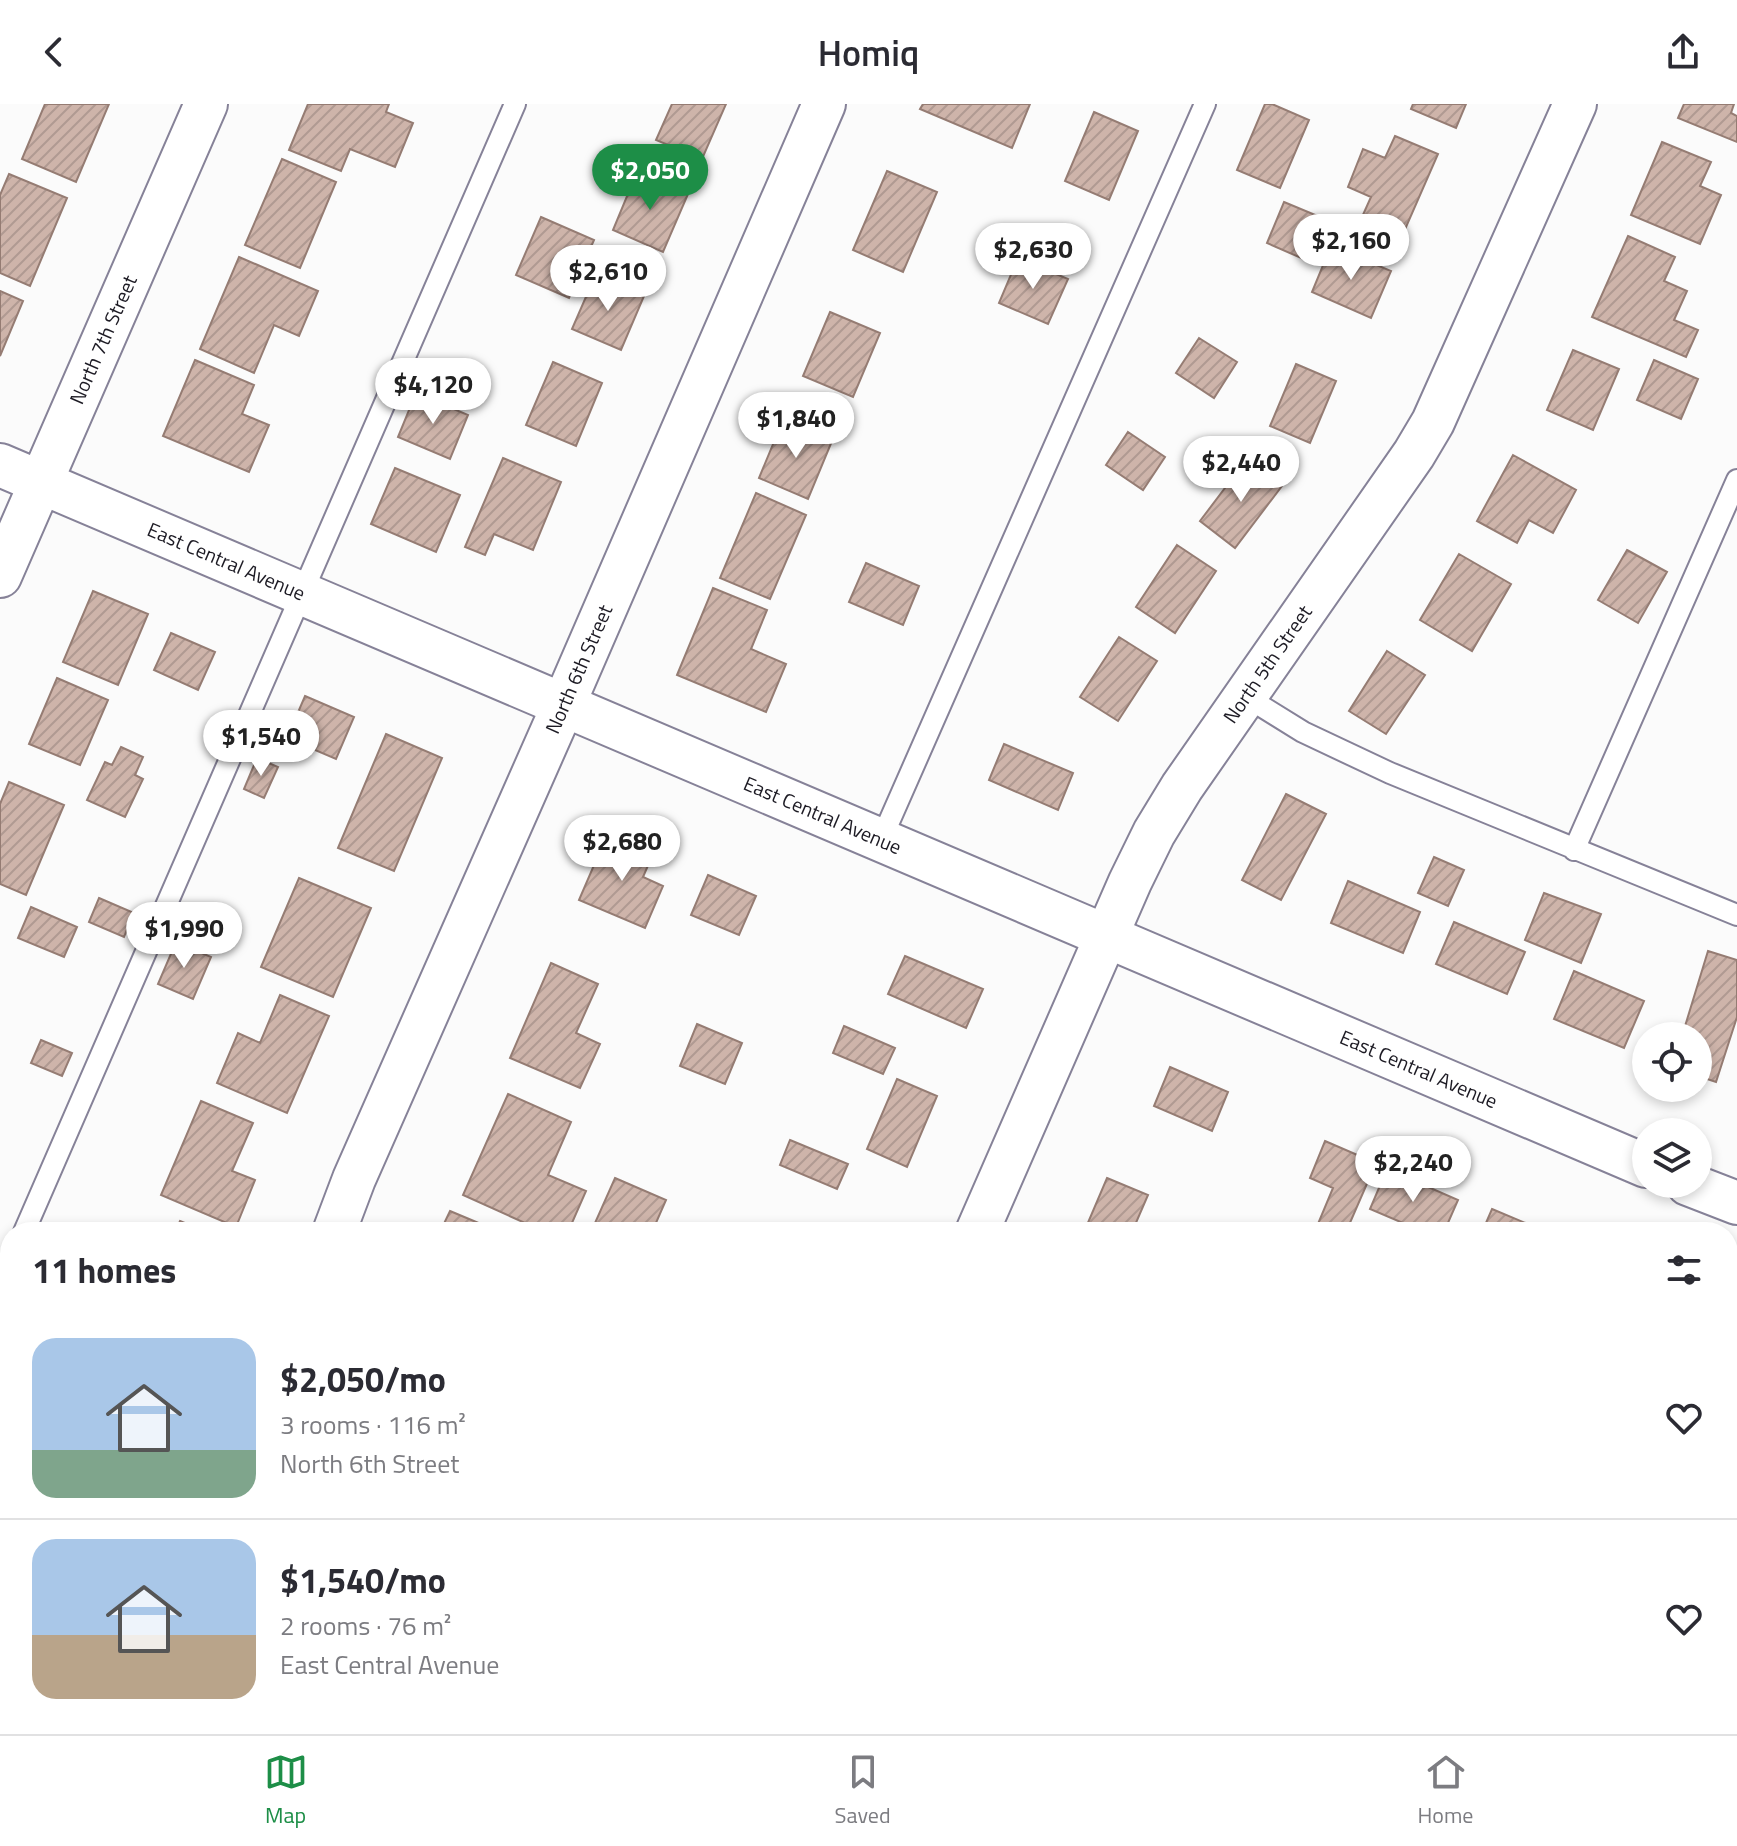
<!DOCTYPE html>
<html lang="en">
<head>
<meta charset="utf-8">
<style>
	:root { --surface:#fff; --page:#f7f7f7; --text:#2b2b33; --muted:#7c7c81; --line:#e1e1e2; --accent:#1d8e47 }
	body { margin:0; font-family:"Titillium Web",sans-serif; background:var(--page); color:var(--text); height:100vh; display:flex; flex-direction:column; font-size:30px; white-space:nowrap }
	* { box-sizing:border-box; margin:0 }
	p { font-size:26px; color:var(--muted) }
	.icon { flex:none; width:44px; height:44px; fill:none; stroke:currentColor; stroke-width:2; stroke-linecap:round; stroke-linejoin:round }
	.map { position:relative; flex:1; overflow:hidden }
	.sheet { position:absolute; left:0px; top:1118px; width:1738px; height:512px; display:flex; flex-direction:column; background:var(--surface); border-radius:32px 32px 0 0; box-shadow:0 4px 12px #0003 }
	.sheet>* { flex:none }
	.fabs { position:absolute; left:1632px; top:918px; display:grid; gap:16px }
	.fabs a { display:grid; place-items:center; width:80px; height:80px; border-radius:50%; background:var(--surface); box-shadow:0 4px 12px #0003; font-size:40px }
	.price { position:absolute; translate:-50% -68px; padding:0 18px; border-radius:28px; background:#fff; color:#222; font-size:26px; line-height:52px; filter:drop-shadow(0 2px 4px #0008) }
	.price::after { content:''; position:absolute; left:50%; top:48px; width:24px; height:18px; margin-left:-12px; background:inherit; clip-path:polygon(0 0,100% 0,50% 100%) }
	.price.selected { background:var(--accent); color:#fff }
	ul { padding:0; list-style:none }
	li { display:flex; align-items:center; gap:24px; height:200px; padding:0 32px }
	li+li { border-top:2px solid var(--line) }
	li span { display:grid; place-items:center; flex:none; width:224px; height:160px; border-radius:24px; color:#555 }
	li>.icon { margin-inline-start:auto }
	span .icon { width:96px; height:96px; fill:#fffc; stroke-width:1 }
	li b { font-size:34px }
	h2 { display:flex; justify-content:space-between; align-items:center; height:96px; padding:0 32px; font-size:34px }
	header { display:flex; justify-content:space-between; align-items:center; height:104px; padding:0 32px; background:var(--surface); font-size:36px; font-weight:600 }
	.tabs { display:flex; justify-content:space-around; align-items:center; height:112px; border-top:2px solid var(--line); background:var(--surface); font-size:22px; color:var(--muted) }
	.tabs a { display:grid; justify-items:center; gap:4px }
	.tabs .selected { color:var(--accent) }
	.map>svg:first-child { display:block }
	.building { fill:url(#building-hatch); stroke:#957c73; stroke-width:2 }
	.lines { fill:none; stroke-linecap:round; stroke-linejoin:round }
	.lane-casing { stroke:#868298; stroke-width:24 }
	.street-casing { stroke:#868298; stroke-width:46 }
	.secondary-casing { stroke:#868298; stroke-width:48 }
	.lane { stroke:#fff; stroke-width:20 }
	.street { stroke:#fff; stroke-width:42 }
	.secondary { stroke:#fff; stroke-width:44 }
	.labels { text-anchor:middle; stroke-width:6; stroke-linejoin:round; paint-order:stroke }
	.street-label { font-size:20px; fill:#1d1b24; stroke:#fff }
</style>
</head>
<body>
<header><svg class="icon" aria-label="back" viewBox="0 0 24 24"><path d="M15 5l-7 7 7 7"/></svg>Homiq<svg class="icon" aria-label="share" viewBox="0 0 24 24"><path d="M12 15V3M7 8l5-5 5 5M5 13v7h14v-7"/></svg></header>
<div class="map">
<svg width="1737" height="1630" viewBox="0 0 1737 1630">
	<defs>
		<pattern id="building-hatch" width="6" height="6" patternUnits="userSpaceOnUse" patternTransform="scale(2)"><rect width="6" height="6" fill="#ceb4aa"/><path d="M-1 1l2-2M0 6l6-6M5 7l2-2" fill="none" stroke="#b09a92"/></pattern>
	</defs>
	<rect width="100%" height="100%" fill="#fbfbfb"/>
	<path class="building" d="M 45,0 L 109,0 L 76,78 L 22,55 Z
		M 308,0 L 389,0 L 386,8 L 413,19 L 395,63 L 350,45 L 341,67 L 289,46 Z
		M 672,0 L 726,0 L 702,55 L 656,36 Z
		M 923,0 L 1030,0 L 1012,44 L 920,5 Z
		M 1265,0 L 1272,0 L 1309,16 L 1280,84 L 1237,66 Z
		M 1413,0 L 1466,0 L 1456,24 L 1411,5 Z
		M 1684,0 L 1734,0 L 1731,9 L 1737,12 L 1737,38 L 1678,14 Z
		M 1094,8 L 1138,27 L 1109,96 L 1065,77 Z
		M 1395,32 L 1438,50 L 1403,130 L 1362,113 L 1371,93 L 1348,83 L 1363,45 L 1385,54 Z
		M 1662,38 L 1711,58 L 1700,82 L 1721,91 L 1700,140 L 1631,111 Z
		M 282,55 L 336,78 L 300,164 L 245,141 Z
		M 887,67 L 937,88 L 903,168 L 853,146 Z
		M 637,68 L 688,90 L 663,148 L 613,126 Z
		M 9,70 L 67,94 L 30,182 L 0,169 L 0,91 Z
		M 1284,98 L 1325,115 L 1308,157 L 1267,139 Z
		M 541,113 L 594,136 L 569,194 L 516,171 Z
		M 1628,132 L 1675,153 L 1664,177 L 1687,187 L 1674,216 L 1698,226 L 1686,253 L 1592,213 Z
		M 1331,142 L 1391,167 L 1371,214 L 1312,188 Z
		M 239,153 L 318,187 L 299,232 L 274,221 L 254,269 L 200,245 Z
		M 1018,154 L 1068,175 L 1048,220 L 999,199 Z
		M 595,172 L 644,192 L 621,246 L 572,225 Z
		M 0,187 L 23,197 L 0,252 Z
		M 830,208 L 880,229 L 853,293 L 803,272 Z
		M 1199,234 L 1237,258 L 1214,294 L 1176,269 Z
		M 1573,246 L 1619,265 L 1593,326 L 1547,306 Z
		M 195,256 L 254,281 L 242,310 L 269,321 L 249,368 L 163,332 Z
		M 1654,256 L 1698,275 L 1681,315 L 1637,296 Z
		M 553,258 L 602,279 L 576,342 L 526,321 Z
		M 1296,260 L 1336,277 L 1310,339 L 1270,322 Z
		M 416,289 L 468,311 L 450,355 L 398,333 Z
		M 783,316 L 832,337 L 808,395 L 759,374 Z
		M 1128,328 L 1165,353 L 1143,386 L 1106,361 Z
		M 1513,351 L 1576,386 L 1553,429 L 1529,416 L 1517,439 L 1477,417 Z
		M 503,354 L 561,378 L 533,446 L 494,430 L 485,451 L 465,443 Z
		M 1247,355 L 1282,382 L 1235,444 L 1200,417 Z
		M 395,364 L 460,391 L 436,448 L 371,420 Z
		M 756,389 L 806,411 L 770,495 L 720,474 Z
		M 1177,441 L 1216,467 L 1175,529 L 1136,503 Z
		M 1627,446 L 1667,468 L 1638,519 L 1598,496 Z
		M 1459,450 L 1511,480 L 1472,547 L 1420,516 Z
		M 866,459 L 919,482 L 903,521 L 849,498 Z
		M 713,484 L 767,506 L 751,545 L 786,560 L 766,608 L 677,571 Z
		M 93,487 L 148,510 L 118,581 L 63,558 Z
		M 171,529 L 215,548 L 198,586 L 154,566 Z
		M 1119,533 L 1157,557 L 1118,617 L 1080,593 Z
		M 1387,547 L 1425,571 L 1386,630 L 1349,607 Z
		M 57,574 L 108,596 L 80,661 L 29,640 Z
		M 305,592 L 354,613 L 336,655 L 287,634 Z
		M 386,630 L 442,654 L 394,767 L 338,744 Z
		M 1004,640 L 1073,669 L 1058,706 L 989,676 Z
		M 121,643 L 143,653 L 135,671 L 143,675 L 125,713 L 87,696 L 105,658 L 112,661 Z
		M 257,654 L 278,663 L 264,694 L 244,685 Z
		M 9,678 L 64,701 L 26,791 L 0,780 L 0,700 Z
		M 1286,690 L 1326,710 L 1281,796 L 1242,776 Z
		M 607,731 L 653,750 L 643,773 L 663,782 L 645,824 L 579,796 Z
		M 1434,753 L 1464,766 L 1448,802 L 1418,789 Z
		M 708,771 L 756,792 L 739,831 L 691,811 Z
		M 299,774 L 371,804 L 333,893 L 261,863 Z
		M 1348,777 L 1420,808 L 1403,849 L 1331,819 Z
		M 1544,789 L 1601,810 L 1581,859 L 1525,836 Z
		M 99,794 L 134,809 L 124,833 L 89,818 Z
		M 31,803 L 77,823 L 64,853 L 18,834 Z
		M 1454,818 L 1525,848 L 1507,890 L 1436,860 Z
		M 176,838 L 211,853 L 193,895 L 158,880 Z
		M 1708,847 L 1737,856 L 1737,913 L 1716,978 L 1698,972 L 1698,932 L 1682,932 Z
		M 905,852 L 983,885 L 966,924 L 888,890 Z
		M 551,859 L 598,880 L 576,929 L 600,940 L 580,984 L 510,954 Z
		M 1574,867 L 1644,897 L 1624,944 L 1554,915 Z
		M 280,891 L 329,912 L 287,1009 L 217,979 L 238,929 L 260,939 Z
		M 697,920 L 742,939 L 725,980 L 680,962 Z
		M 844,922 L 895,944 L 883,970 L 833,949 Z
		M 41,936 L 72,949 L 62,972 L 31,959 Z
		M 1170,963 L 1228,988 L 1212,1027 L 1154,1002 Z
		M 897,975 L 937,992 L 907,1063 L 867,1045 Z
		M 508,990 L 571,1018 L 548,1071 L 586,1087 L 568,1128 L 545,1128 L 463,1091 Z
		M 201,997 L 253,1019 L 232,1067 L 255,1076 L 236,1123 L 161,1091 Z
		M 790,1036 L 848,1060 L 837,1085 L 780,1061 Z
		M 1325,1037 L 1376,1059 L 1346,1128 L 1315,1127 L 1333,1084 L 1310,1074 Z
		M 1387,1065 L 1458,1096 L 1444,1128 L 1424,1128 L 1370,1105 Z
		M 615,1074 L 666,1096 L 652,1128 L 591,1128 Z
		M 1107,1074 L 1148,1091 L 1132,1128 L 1084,1128 Z
		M 1492,1105 L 1547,1128 L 1482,1128 Z
		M 450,1107 L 500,1128 L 440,1128 Z
		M 180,1117 L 206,1128 L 175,1128 Z
		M 0,1339 L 10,1343 L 10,1410 L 0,1405 Z
		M 528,1620 L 580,1620 L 604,1630 L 523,1630 Z"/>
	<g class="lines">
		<defs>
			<path id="lane" d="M 1245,592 L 1303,628 L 1390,669 L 1737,811
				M 881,736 L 1205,0
				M 1574,746 L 1737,376
				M 24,1128 L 515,0
				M 0,1182 L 10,1159"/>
			<g id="street">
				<path id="s1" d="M 0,361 L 1646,1062"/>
				<path id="s2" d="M 0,472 L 206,0"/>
				<path d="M 1688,1080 L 1737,1099"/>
				<path id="s3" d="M 334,1128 L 354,1075 L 563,602 L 824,0"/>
				<path id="s4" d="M 977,1128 L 1130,778 L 1154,729 L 1182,683 L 1414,350 L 1433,318 L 1575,0"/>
				<path d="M 1728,1611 L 1737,1613"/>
				<path d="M 760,1630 L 764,1620"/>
			</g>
			<path id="secondary" d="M 1728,1313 L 1737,1277
				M 0,1530 L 10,1535
				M 199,1620 L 222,1630
				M 1649,1630 L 1651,1620"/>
		</defs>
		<use href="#lane" class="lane-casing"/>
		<use href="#street" class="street-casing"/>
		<use href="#secondary" class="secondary-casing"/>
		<use href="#lane" class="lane"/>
		<use href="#street" class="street"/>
		<use href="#secondary" class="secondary"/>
	</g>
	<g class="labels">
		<g class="street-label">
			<text dy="7" stroke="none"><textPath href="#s2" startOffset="258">North 7th Street</textPath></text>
			<text dy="7" stroke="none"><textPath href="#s1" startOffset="246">East Central Avenue</textPath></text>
			<text dy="7" stroke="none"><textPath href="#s4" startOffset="640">North 5th Street</textPath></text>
			<text dy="7" stroke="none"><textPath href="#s3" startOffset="614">North 6th Street</textPath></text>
			<text dy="7" stroke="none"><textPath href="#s1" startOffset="894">East Central Avenue</textPath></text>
			<text dy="7" stroke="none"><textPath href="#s1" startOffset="1542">East Central Avenue</textPath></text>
		</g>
	</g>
</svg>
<div class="fabs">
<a><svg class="icon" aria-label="locate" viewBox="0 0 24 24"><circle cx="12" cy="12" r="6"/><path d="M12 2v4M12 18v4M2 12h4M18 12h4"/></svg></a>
<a><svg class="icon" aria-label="layers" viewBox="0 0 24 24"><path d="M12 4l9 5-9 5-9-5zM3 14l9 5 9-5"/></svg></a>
</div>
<b class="price selected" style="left:650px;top:108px">$2,050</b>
<b class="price" style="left:1351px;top:178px">$2,160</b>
<b class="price" style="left:1033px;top:187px">$2,630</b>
<b class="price" style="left:608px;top:209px">$2,610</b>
<b class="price" style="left:433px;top:322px">$4,120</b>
<b class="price" style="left:796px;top:356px">$1,840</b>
<b class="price" style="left:1241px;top:400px">$2,440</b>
<b class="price" style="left:261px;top:674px">$1,540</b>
<b class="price" style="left:622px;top:779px">$2,680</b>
<b class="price" style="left:184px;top:866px">$1,990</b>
<b class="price" style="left:1413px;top:1100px">$2,240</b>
<section class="sheet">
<h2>11 homes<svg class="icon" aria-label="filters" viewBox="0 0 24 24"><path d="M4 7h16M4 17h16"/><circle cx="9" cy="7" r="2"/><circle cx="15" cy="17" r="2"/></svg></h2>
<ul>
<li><span style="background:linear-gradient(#a9c7e8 70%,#7fa58c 0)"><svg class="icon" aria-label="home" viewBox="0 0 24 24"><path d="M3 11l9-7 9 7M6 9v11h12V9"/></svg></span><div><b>$2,050/mo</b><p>3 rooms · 116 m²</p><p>North 6th Street</p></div><svg class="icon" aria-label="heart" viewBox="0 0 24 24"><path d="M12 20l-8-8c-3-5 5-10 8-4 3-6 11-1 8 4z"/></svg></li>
<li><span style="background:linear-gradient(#a9c7e8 60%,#b9a48a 0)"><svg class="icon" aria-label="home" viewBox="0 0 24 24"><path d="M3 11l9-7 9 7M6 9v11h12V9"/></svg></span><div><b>$1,540/mo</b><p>2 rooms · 76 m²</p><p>East Central Avenue</p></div><svg class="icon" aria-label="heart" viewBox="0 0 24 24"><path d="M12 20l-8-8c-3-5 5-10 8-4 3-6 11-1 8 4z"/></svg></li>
</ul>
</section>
</div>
<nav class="tabs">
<a class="selected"><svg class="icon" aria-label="map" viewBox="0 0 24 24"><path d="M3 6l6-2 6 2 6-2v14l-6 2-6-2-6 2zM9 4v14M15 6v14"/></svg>Map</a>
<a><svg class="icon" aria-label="saved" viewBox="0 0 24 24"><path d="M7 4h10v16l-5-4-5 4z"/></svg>Saved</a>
<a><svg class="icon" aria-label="home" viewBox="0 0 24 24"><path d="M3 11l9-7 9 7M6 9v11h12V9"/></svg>Home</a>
</nav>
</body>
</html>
